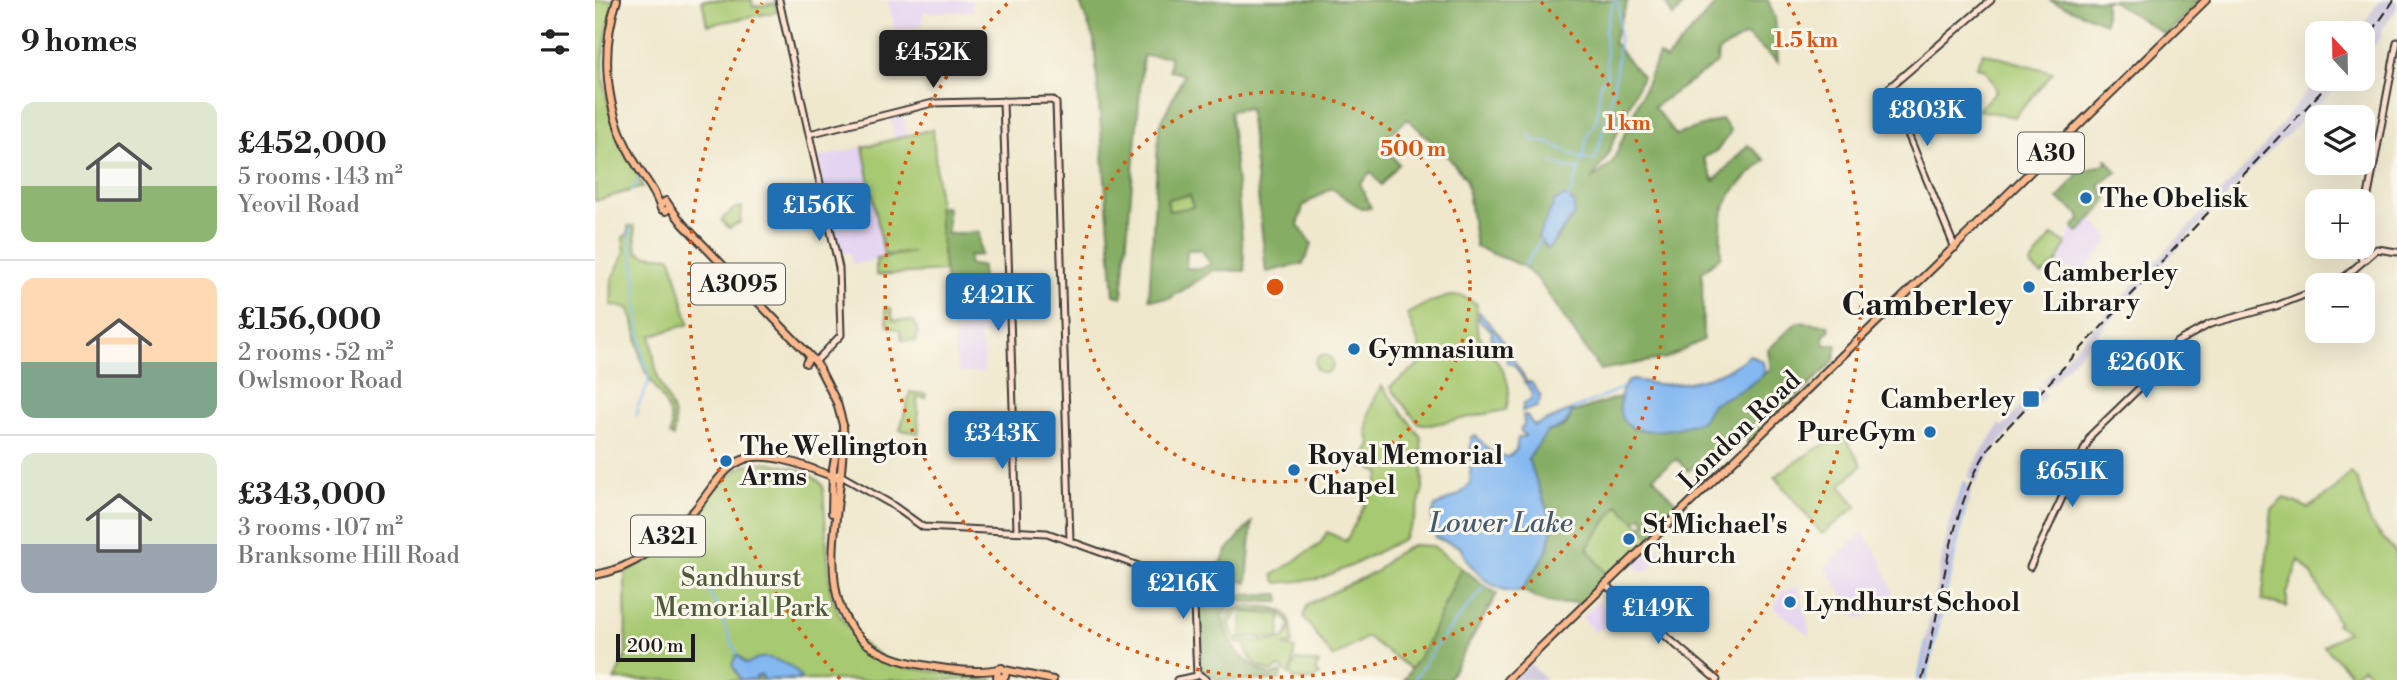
<!DOCTYPE html>
<html lang="en">
<head>
<meta charset="utf-8">
<style>
	:root { --surface:#fff; --page:#f2f2f2; --text:#222; --muted:#767676; --line:#e0e0e0; --accent:#1f6fb2 }
	body { margin:0; font-family:"Libre Bodoni",serif; background:var(--page); color:var(--text); height:100vh; display:flex; flex-direction:column; font-size:26px; white-space:nowrap }
	* { box-sizing:border-box; margin:0 }
	p { font-size:23px; color:var(--muted) }
	.icon { flex:none; width:38px; height:38px; fill:none; stroke:currentColor; stroke-width:2; stroke-linecap:round; stroke-linejoin:round }
	.map { position:relative; flex:1; overflow:hidden }
	.panel { display:flex; flex-direction:column; background:var(--surface); width:595px }
	.panel>* { flex:none }
	.needle { width:46px; rotate:338deg }
	.fabs { position:absolute; left:1710px; top:21px; display:grid; gap:14px }
	.fabs a { display:grid; place-items:center; width:70px; height:70px; border-radius:14px; background:var(--surface); box-shadow:0 7px 28px #0002; font-size:35px }
	.scale { position:absolute; left:21px; bottom:18px; width:79px; box-sizing:border-box; padding-left:7px; border:4px solid #1c1c1c; border-top:0; font-size:19px; line-height:24px; white-space:nowrap; color:#1c1c1c; -webkit-text-stroke:5px #fbf7ec; paint-order:stroke }
	.price { position:absolute; translate:-50% -60px; padding:0 16px; border-radius:7px; background:var(--accent); color:#fff; font-size:23px; line-height:46px; filter:drop-shadow(0 2px 4px #0008) }
	.price::after { content:''; position:absolute; left:50%; top:42px; width:21px; height:16px; margin-left:-10px; background:inherit; clip-path:polygon(0 0,100% 0,50% 100%) }
	.price.selected { background:#222; color:#fff }
	ul { padding:0; list-style:none }
	li { display:flex; align-items:center; gap:21px; height:175px; padding:0 21px }
	li+li { border-top:2px solid var(--line) }
	li span { display:grid; place-items:center; flex:none; width:196px; height:140px; border-radius:14px; color:#555 }
	li>.icon { margin-inline-start:auto }
	span .icon { width:84px; height:84px; fill:#fffc; stroke-width:1 }
	li b { font-size:30px }
	h2 { display:flex; justify-content:space-between; align-items:center; height:84px; padding:0 21px; font-size:30px }
	main { display:flex; flex:1; min-height:0 }
	.map>svg:first-child { display:block }
	.built { fill:#e4d3f1 }
	.industrial { fill:#c6c0d9 }
	.green { fill:#a7c971; stroke:#627246; stroke-width:2; fill-rule:evenodd }
	.forest { fill:#85ad63; stroke:#506440; stroke-width:2; fill-rule:evenodd }
	.water { fill:#83b8f1; stroke:#506a86; stroke-width:2 }
	.lines { fill:none; stroke-linecap:round; stroke-linejoin:round }
	.stream { stroke:#83b8f1; stroke-width:2 }
	.secondary-casing { stroke:#3c3b37; stroke-width:9 }
	.primary-casing { stroke:#3c3b37; stroke-width:10 }
	.secondary { stroke:#fee3d2; stroke-width:5 }
	.primary { stroke:#fcba8e; stroke-width:6 }
	.rail { stroke:#1c1c1c; stroke-width:2; stroke-dasharray:10 5; stroke-linecap:butt }
	.ring { fill:none; stroke:#de560d; stroke-width:3.5; stroke-dasharray:3.5 7 }
	.poi-dot { fill:#1f6fb2; stroke:#fbf7ec; stroke-width:2.5 }
	.labels { text-anchor:middle; stroke-width:6; stroke-linejoin:round; paint-order:stroke }
	.shield { fill:#fbf7ec; stroke:#5f5e5a; stroke-width:2 }
	.shield-label { font-size:24px; font-weight:bold; fill:#1c1c1c }
	.poi-label { font-size:26px; font-weight:bold; fill:#1c1c1c; stroke:#fbf7ec; text-anchor:start }
	.street-label { font-size:26px; fill:#1c1c1c; stroke:#fbf7ec }
	.park-label { font-size:26px; fill:#4d593a; stroke:#fbf7ec }
	.water-label { font-size:28px; font-style:italic; fill:#455a71; stroke:#fbf7ec }
	.district-label { font-size:33px; font-weight:bold; fill:#1c1c1c; stroke:#fbf7ec }
	.centre { fill:#de560d; stroke:#fbf7ec; stroke-width:3.5 }
	.ring-label { font-size:21px; text-anchor:middle; font-weight:bold; fill:#de560d; stroke:#fbf7ec; stroke-width:6; stroke-linejoin:round; paint-order:stroke }
</style>
</head>
<body>
<main>
<section class="panel">
<h2>9 homes<svg class="icon" aria-label="filters" viewBox="0 0 24 24"><path d="M4 7h16M4 17h16"/><circle cx="9" cy="7" r="2"/><circle cx="15" cy="17" r="2"/></svg></h2>
<ul>
<li><span style="background:linear-gradient(#dfe7d0 60%,#8fb573 0)"><svg class="icon" aria-label="home" viewBox="0 0 24 24"><path d="M3 11l9-7 9 7M6 9v11h12V9"/></svg></span><div><b>£452,000</b><p>5 rooms · 143 m²</p><p>Yeovil Road</p></div></li>
<li><span style="background:linear-gradient(#ffd9b3 60%,#7fa58c 0)"><svg class="icon" aria-label="home" viewBox="0 0 24 24"><path d="M3 11l9-7 9 7M6 9v11h12V9"/></svg></span><div><b>£156,000</b><p>2 rooms · 52 m²</p><p>Owlsmoor Road</p></div></li>
<li><span style="background:linear-gradient(#dfe7d0 65%,#9aa5b1 0)"><svg class="icon" aria-label="home" viewBox="0 0 24 24"><path d="M3 11l9-7 9 7M6 9v11h12V9"/></svg></span><div><b>£343,000</b><p>3 rooms · 107 m²</p><p>Branksome Hill Road</p></div></li>
</ul>
</section>
<div class="map">
<svg width="1802" height="680" viewBox="0 0 1802 680">
	<rect width="100%" height="100%" fill="#fbf7ec"/>
	<filter id="ink" filterUnits="userSpaceOnUse"><feTurbulence type="fractalNoise" baseFrequency=".0143" numOctaves="2"/><feDisplacementMap in="SourceGraphic" scale="14" xChannelSelector="R" yChannelSelector="G"/><feConvolveMatrix kernelMatrix="1 2 1 2 8 2 1 2 1" color-interpolation-filters="sRGB"/></filter>
	<filter id="wash" filterUnits="userSpaceOnUse"><feTurbulence type="fractalNoise" baseFrequency=".00686" numOctaves="4" result="noise"/><feDisplacementMap in="SourceGraphic" scale="28" xChannelSelector="R" yChannelSelector="G"/><feGaussianBlur stdDeviation="1.57" result="paint"/><feColorMatrix in="noise" values="0 0 0 0 0 0 0 0 0 0 0 0 0 0 0 0 0 1.4 0 .05"/><feComposite in="paint" operator="in"/></filter>
	<g filter="url(#wash)">
		<rect width="100%" height="100%" fill="#efe8cd"/>
		<path class="built" d="M 293,0 L 377,0 L 377,11 L 328,12 L 328,26 L 300,32 Z
			M 307,112 L 313,135 L 338,129 L 342,195 L 333,251 L 258,264 L 254,252 L 242,255 L 221,158 L 300,139 L 295,116 Z
			M 1496,219 L 1516,239 L 1485,277 L 1462,262 L 1478,227 L 1484,232 Z
			M 365,302 L 413,303 L 414,333 L 384,335 L 390,357 L 388,372 L 365,373 L 362,367 L 356,304 Z
			M 1268,532 L 1285,558 L 1301,601 L 1263,619 L 1230,567 Z
			M 1059,544 L 1070,554 L 1049,573 L 1038,564 Z
			M 1203,586 L 1209,606 L 1215,636 L 1179,607 L 1187,592 Z
			M 1004,601 L 1018,619 L 1000,632 L 987,617 Z"/>
		<path class="industrial" d="M 1785,0 L 1802,0 L 1802,8 L 1786,31 L 1788,32 L 1785,39 L 1768,59 L 1768,33 L 1762,33 Z
			M 1722,79 L 1751,79 L 1666,160 L 1452,388 L 1447,382 L 1665,151 Z
			M 1444,385 L 1451,395 L 1440,408 L 1437,406 L 1400,449 L 1379,485 L 1373,476 L 1385,454 L 1405,425 L 1408,427 Z
			M 1370,480 L 1377,490 L 1366,524 L 1331,680 L 1322,680 L 1355,519 Z
			M 935,663 L 951,680 L 917,680 Z"/>
		<path class="green" d="M 0,0 L 19,0 C 15,18 11,36 9,53 C 3,102 29,145 48,187 L 0,201 Z
			M 107,0 L 157,0 L 158,7 L 180,3 L 182,12 L 112,25 Z
			M 1388,53 L 1458,72 L 1420,117 L 1383,110 L 1402,90 L 1391,70 L 1382,67 Z
			M 338,129 L 349,271 L 281,275 L 281,259 L 319,252 L 289,255 L 268,147 Z
			M 596,195 L 598,207 L 574,212 L 572,199 Z
			M 147,207 L 146,222 L 134,228 L 126,220 L 139,209 Z
			M 33,226 L 39,226 L 42,251 L 51,255 L 76,257 L 94,324 L 56,336 C 58,350 59,366 64,380 C 72,401 84,413 78,437 L 75,435 C 82,409 57,388 48,366 C 41,346 44,327 33,308 L 16,305 L 17,279 L 30,252 L 28,237 L 33,234 Z
			M 1457,235 L 1471,244 L 1462,262 L 1447,275 L 1435,265 Z
			M 855,296 L 867,296 L 882,304 C 881,314 880,328 885,337 C 900,362 922,377 911,410 L 835,425 L 823,423 L 795,387 L 830,360 L 812,314 L 833,303 Z
			M 290,308 L 296,308 L 298,320 L 319,321 L 323,332 L 321,341 L 307,340 L 305,330 L 293,327 Z
			M720 364a9 9 0 1 1 18 0a9 9 0 1 1-18 0Z
			M 787,386 L 826,437 L 828,489 L 819,521 L 808,539 L 758,565 L 724,579 L 682,583 L 678,575 L 725,544 L 732,532 L 751,541 L 786,474 L 766,463 L 776,444 C 767,425 776,403 787,386 Z
			M 315,392 L 331,394 L 330,398 L 322,397 L 324,433 L 305,430 Z
			M 1247,433 L 1267,465 L 1245,486 L 1262,506 L 1227,534 L 1180,477 C 1201,459 1225,448 1247,433 Z
			M 172,462 C 188,465 218,471 228,486 L 235,591 L 243,612 L 261,639 L 301,666 L 400,680 L 19,680 L 31,655 L 30,573 L 59,554 L 136,474 L 150,465 Z
			M 1755,472 L 1763,481 L 1775,523 L 1802,554 L 1802,680 L 1780,680 L 1768,667 L 1758,676 L 1729,646 L 1752,632 L 1741,624 L 1743,622 L 1716,573 L 1704,560 L 1692,593 L 1692,607 L 1667,600 L 1677,509 L 1689,498 L 1713,508 L 1739,490 Z
			M 1024,504 L 1056,537 L 1014,578 L 992,548 Z
			M 817,545 L 838,546 L 866,568 L 832,644 L 816,669 L 772,637 L 738,658 L 708,616 L 713,604 L 782,571 L 797,556 Z
			M 648,606 C 681,608 700,603 697,644 L 688,645 L 700,649 L 695,675 L 685,667 L 677,672 C 663,668 652,658 650,644 L 635,642 L 630,620 L 636,611 ZM 645,610 L 685,612 L 695,624 L 692,636 C 683,644 653,642 644,638 C 637,635 636,629 635,623 Z
			M 647,612 L 686,615 L 684,639 L 646,636 Z
			M 701,660 L 724,663 L 720,670 L 724,675 L 718,680 L 699,680 L 696,673 Z"/>
		<path class="forest" d="M 484,0 L 1033,0 L 1018,42 L 1047,77 L 1011,158 L 996,180 L 1017,163 L 1064,55 L 1071,60 L 1124,0 L 1173,0 L 1180,18 L 1183,62 L 1151,35 L 1123,52 L 1122,63 L 1059,107 L 1081,135 L 1127,119 L 1136,131 L 1122,151 L 1108,158 L 1119,181 L 1153,145 L 1170,160 C 1130,198 1124,199 1126,256 L 1107,272 L 1108,340 L 1072,358 L 1005,370 L 944,281 L 928,266 L 881,247 L 871,179 L 854,158 L 813,119 L 791,137 L 791,149 L 804,164 L 786,185 L 776,172 L 765,184 L 776,208 L 767,209 L 736,188 L 708,206 L 703,225 L 717,244 L 708,264 L 671,272 L 654,108 L 635,111 L 650,271 L 619,270 L 574,299 L 554,299 L 564,126 L 589,75 L 574,70 L 575,56 L 548,56 L 527,297 L 519,295 L 499,40 ZM 595,195 L 598,207 L 574,211 L 572,199 ZM 979,215 L 956,247 L 950,246 L 943,237 ZM 592,250 L 606,250 L 616,264 L 606,269 L 591,268 Z
			M 1069,0 L 1092,0 L 1078,17 Z
			M 1454,0 L 1606,0 L 1571,35 L 1515,0 L 1510,2 L 1510,23 Z
			M 1511,158 L 1522,172 L 1504,185 L 1512,198 L 1511,203 L 1483,233 L 1478,227 L 1485,220 L 1485,215 L 1463,199 L 1482,174 L 1512,163 Z
			M 343,207 L 353,207 L 353,234 L 384,232 L 386,255 L 374,256 L 374,265 L 387,266 L 387,301 L 383,281 L 368,282 L 368,295 L 380,295 L 380,301 L 353,305 Z
			M 1202,322 L 1233,325 L 1235,329 L 1228,337 L 1230,345 L 1242,345 L 1239,361 L 1155,444 L 1145,433 L 1093,471 L 1082,459 L 1058,477 L 1083,505 L 1089,501 L 1092,504 L 1056,537 L 1046,527 L 1051,522 L 1047,516 L 1040,521 L 1023,505 L 992,548 L 1014,578 L 984,606 L 980,602 C 959,607 946,601 927,590 L 951,553 L 956,535 L 956,520 L 933,459 L 952,432 C 964,427 974,430 976,413 L 1027,396 L 1026,415 L 1038,429 L 1066,429 L 1101,423 L 1117,404 L 1151,388 L 1176,369 L 1173,350 Z
			M 657,522 L 652,583 L 620,574 L 633,549 Z
			M 866,568 L 902,594 L 853,680 L 809,680 L 832,644 Z
			M 619,583 L 645,595 L 684,594 L 685,602 L 637,602 L 627,616 C 630,648 648,660 675,676 L 687,672 L 685,680 L 623,680 L 608,670 L 603,648 L 605,590 Z"/>
		<path class="water" d="M 970,196 L 979,203 L 979,215 L 953,249 L 943,237 L 960,201 Z
			M 884,312 L 902,332 L 932,382 L 936,382 L 946,397 L 942,407 L 927,411 L 929,403 L 936,400 L 937,393 L 919,365 L 912,363 C 912,350 907,349 896,341 L 897,331 L 884,320 Z
			M 1155,355 L 1168,362 L 1170,373 L 1151,388 L 1117,404 L 1107,421 C 1086,429 1020,444 1025,405 C 1026,396 1026,387 1034,381 C 1043,378 1052,384 1061,384 C 1094,386 1132,375 1155,355 Z
			M 979,409 C 967,430 973,424 952,432 L 933,459 L 956,520 L 956,535 L 951,553 L 927,590 C 902,597 874,569 865,547 L 841,538 C 837,526 835,518 840,506 L 864,495 L 875,484 L 876,437 L 881,436 L 897,453 L 913,457 L 921,450 L 923,438 L 930,436 L 925,430 L 929,425 L 928,415 L 931,415 L 939,426 Z
			M 142,654 L 151,664 C 155,663 158,660 161,659 C 175,654 202,666 206,679 L 168,680 L 167,675 L 161,677 L 161,680 L 146,680 L 137,665 Z"/>
		<g class="lines">
			<path class="stream" d="M 934,133 L 938,140 L 954,143 L 988,159
				M 989,158 L 999,161 C 1016,109 1028,55 1023,0
				M 987,162 L 992,137 L 1002,118 L 1005,84 L 1012,77 L 1010,30 L 1019,0
				M 957,163 L 983,170
				M 37,190 L 45,177
				M 973,200 L 985,166
				M 35,228 C 34,247 41,264 41,282 C 41,310 47,336 48,364 L 53,366 L 54,382 L 43,406
				M 930,265 L 946,239
				M 977,410 L 1027,388
				M 42,416 L 43,409
				M 1361,505 L 1369,482
				M 108,577 L 142,654
				M 819,680 L 842,644 L 891,585
				M 1323,680 L 1331,643
				M 1331,680 L 1370,510"/>
		</g>
	</g>
	<g filter="url(#ink)">
		<g class="lines">
			<defs>
				<path id="secondary" d="M 184,0 L 244,268 L 246,335 L 220,362
					M 408,101 L 422,530
					M 214,134 L 338,103 L 457,100 L 461,103 L 475,540
					M 1768,222 L 1802,42
					M 1763,247 L 1767,261
					M 1360,248 L 1294,88 L 1396,0
					M 1732,285 L 1751,276 L 1782,249 L 1802,252
					M 243,474 L 296,504 L 328,527 L 452,533 L 577,578 L 590,590 L 599,606 L 602,676 L 582,680
					M 1435,567 L 1496,435 L 1558,375 L 1582,342 L 1615,324 L 1681,306 L 1722,290
					M 1011,585 L 1122,680
					M 602,673 L 612,680"/>
				<path id="primary" d="M 22,0 C 5,52 10,109 37,157 C 46,175 61,190 66,209 L 71,211 L 75,207 L 71,201 L 65,205
					M 75,207 L 88,224 L 216,357
					M 1377,229 L 1611,0
					M 211,363 L 214,358 L 220,360 L 242,403 L 248,425 C 253,510 193,640 322,664 C 347,669 383,675 407,668 L 411,672 L 410,677 L 402,677 L 403,670
					M 237,513 L 238,468 L 243,441
					M 0,575 C 41,568 70,542 98,512 C 116,492 130,459 160,457 C 189,455 217,470 243,478
					M 410,670 L 458,680
					M 912,680 L 1380,227"/>
			</defs>
			<use href="#secondary" class="secondary-casing"/>
			<use href="#primary" class="primary-casing"/>
			<use href="#secondary" class="secondary"/>
			<use href="#primary" class="primary"/>
			<path class="rail" d="M 1768,45 L 1799,0
				M 1327,680 C 1349,602 1350,516 1395,446 L 1738,79"/>
		</g>
	</g>
	<g class="ring">
		<circle cx="680" cy="287" r="195"/>
		<path d="M946 2A390 390 0 1 1 414 2"/>
		<path d="M245 679A586 586 0 0 1 167 3M1193 3A586 586 0 0 1 1115 679"/>
	</g>
	<g class="poi-dot">
		<circle cx="1491" cy="198" r="7"/>
		<circle cx="1434" cy="287" r="7"/>
		<circle cx="759" cy="349" r="7"/>
		<rect x="1427" y="390" width="18" height="18" rx="3.5"/>
		<circle cx="1335" cy="432" r="7"/>
		<circle cx="131" cy="461" r="7"/>
		<circle cx="699" cy="470" r="7"/>
		<circle cx="1034" cy="539" r="7"/>
		<circle cx="1195" cy="602" r="7"/>
	</g>
	<g class="labels">
		<g class="shield">
			<rect x="1423" y="132.5" width="66" height="41" rx="5"/>
			<rect x="96" y="263.5" width="94" height="41" rx="5"/>
			<rect x="36" y="515.5" width="74" height="41" rx="5"/>
		</g>
		<g class="shield-label">
			<text x="1456" y="161">A30</text>
			<text x="143" y="292">A3095</text>
			<text x="73" y="544">A321</text>
		</g>
		<g class="poi-label">
			<text x="1505" y="207">The Obelisk</text>
			<text x="1448" y="281">Camberley<tspan x="1448" dy="30">Library</tspan></text>
			<text x="773" y="358">Gymnasium</text>
			<text x="1420" y="408" text-anchor="end">Camberley</text>
			<text x="1321" y="441" text-anchor="end">PureGym</text>
			<text x="145" y="455">The Wellington<tspan x="145" dy="30">Arms</tspan></text>
			<text x="713" y="464">Royal Memorial<tspan x="713" dy="30">Chapel</tspan></text>
			<text x="1048" y="533">St Michael's<tspan x="1048" dy="30">Church</tspan></text>
			<text x="1209" y="611">Lyndhurst School</text>
		</g>
		<g class="street-label">
			<text transform="translate(1144 430) rotate(-44)" y="9">London Road</text>
		</g>
		<g class="park-label">
			<text x="146" y="586">Sandhurst<tspan x="146" dy="30">Memorial Park</tspan></text>
		</g>
		<g class="water-label">
			<text x="906" y="532">Lower Lake</text>
		</g>
		<g class="district-label">
			<text x="1332" y="315">Camberley</text>
		</g>
	</g>
	<circle cx="680" cy="287" r="10" class="centre"/>
	<g class="ring-label">
		<text x="1211" y="47">1.5 km</text>
		<text x="1033" y="130">1 km</text>
		<text x="818" y="156">500 m</text>
	</g>
</svg>
<div class="fabs">
<a><svg class="needle" viewBox="-14 -14 28 28"><path d="M0-13l5 13h-10z" fill="#e53935"/><path d="M0 13l5-13h-10z" fill="#767676"/></svg></a>
<a><svg class="icon" aria-label="layers" viewBox="0 0 24 24"><path d="M12 4l9 5-9 5-9-5zM3 14l9 5 9-5"/></svg></a>
<a>+</a>
<a>−</a>
</div>
<div class="scale">200 m</div>
<b class="price selected" style="left:338px;top:90px">£452K</b>
<b class="price" style="left:1332px;top:148px">£803K</b>
<b class="price" style="left:224px;top:243px">£156K</b>
<b class="price" style="left:403px;top:333px">£421K</b>
<b class="price" style="left:1551px;top:400px">£260K</b>
<b class="price" style="left:407px;top:471px">£343K</b>
<b class="price" style="left:1477px;top:509px">£651K</b>
<b class="price" style="left:588px;top:621px">£216K</b>
<b class="price" style="left:1063px;top:646px">£149K</b>
</div>
</main>
</body>
</html>
